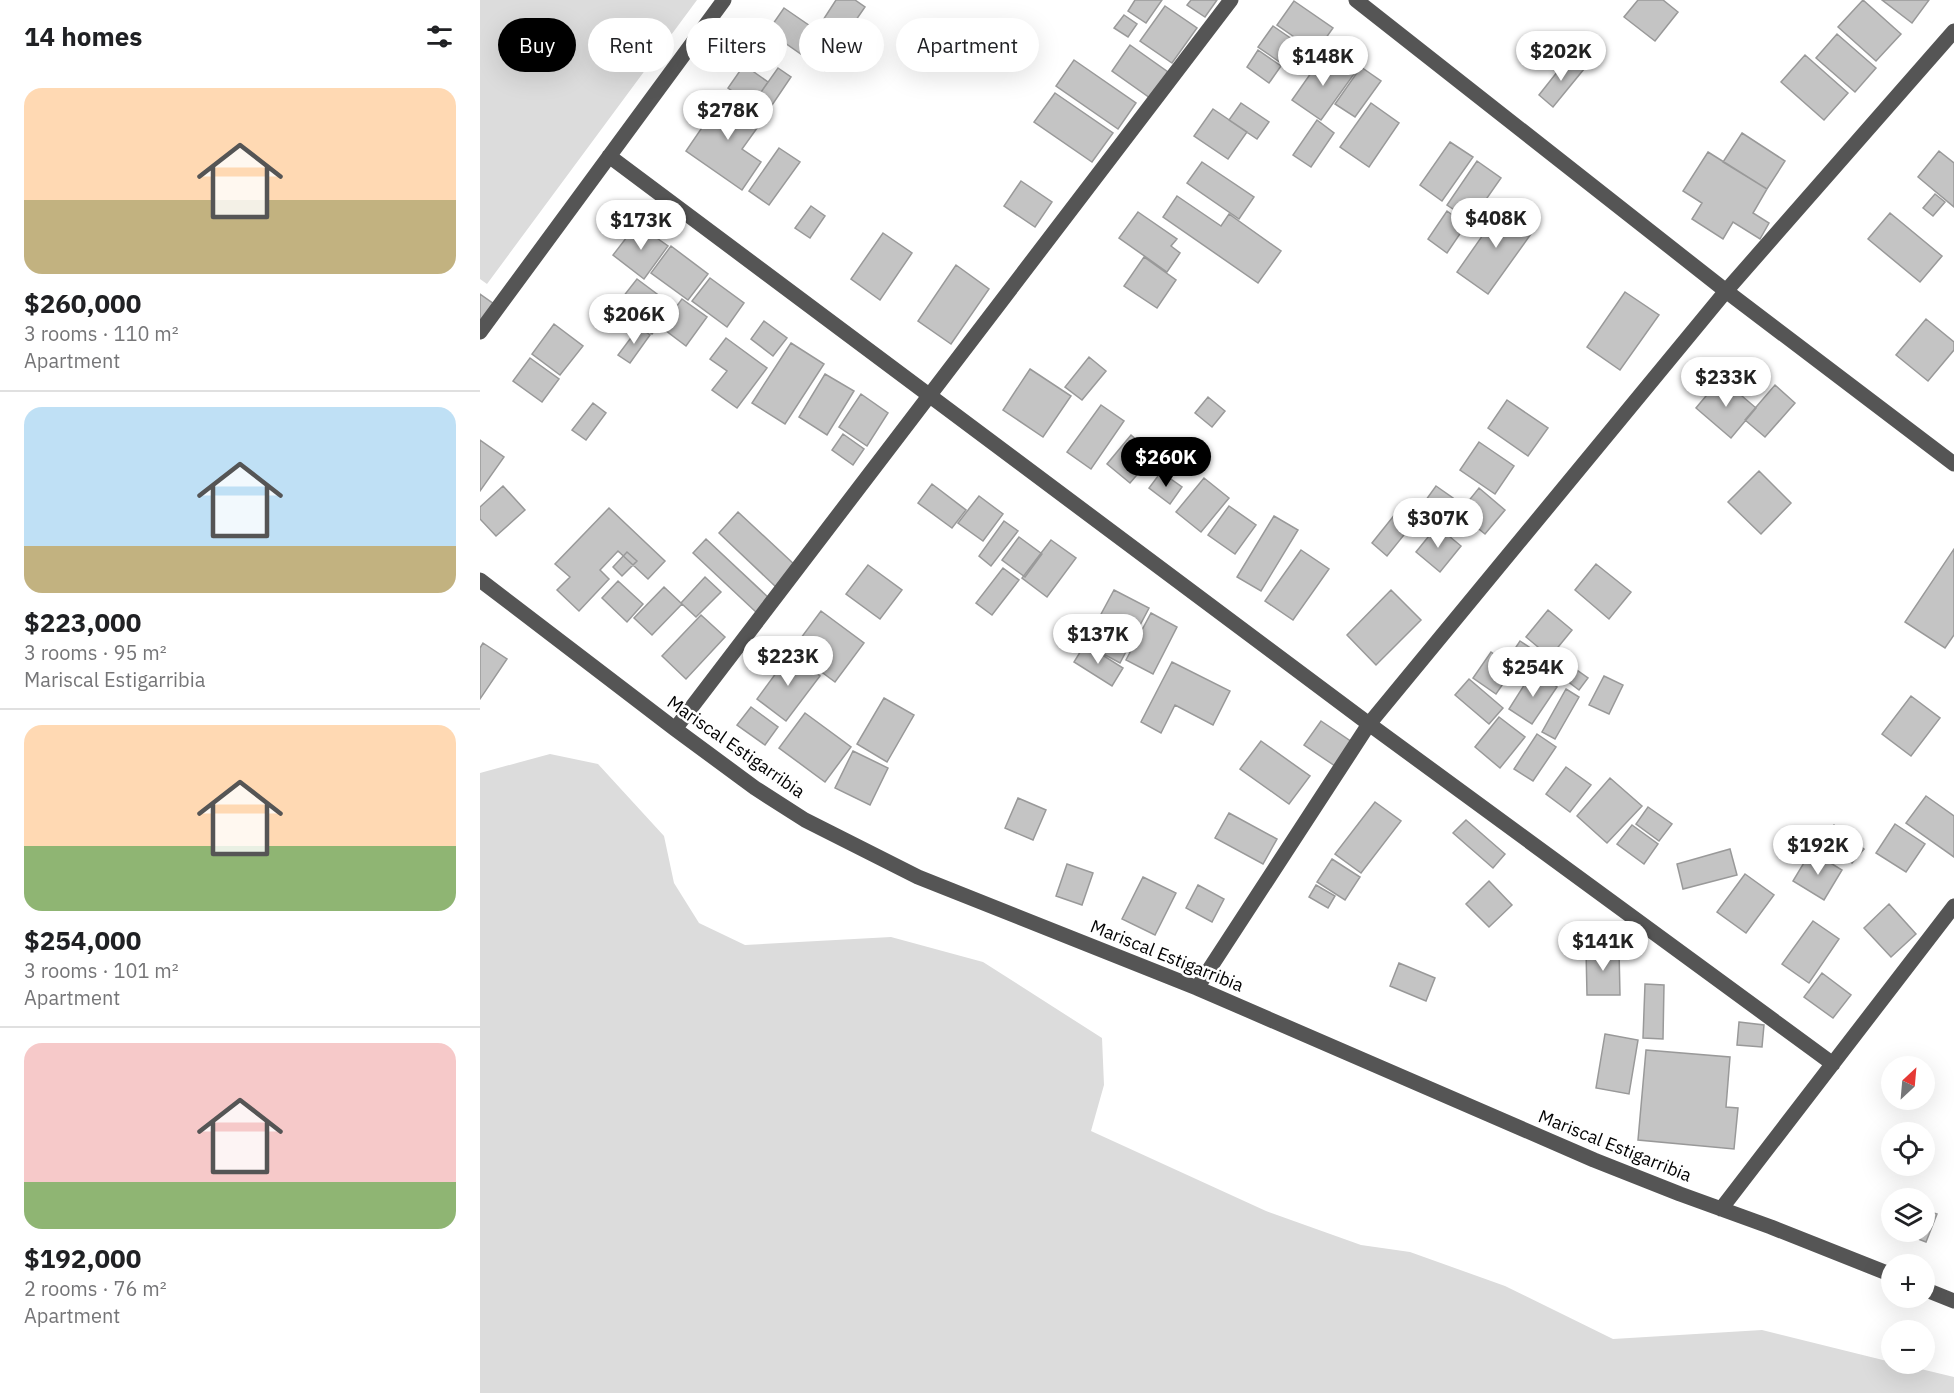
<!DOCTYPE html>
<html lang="en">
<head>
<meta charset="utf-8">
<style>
	:root { --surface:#fff; --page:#f6f6f6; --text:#202124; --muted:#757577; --line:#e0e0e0; --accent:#000 }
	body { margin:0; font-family:"IBM Plex Sans",sans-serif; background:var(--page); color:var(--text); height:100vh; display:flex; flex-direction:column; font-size:22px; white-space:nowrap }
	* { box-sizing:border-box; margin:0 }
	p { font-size:20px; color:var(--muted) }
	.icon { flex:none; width:33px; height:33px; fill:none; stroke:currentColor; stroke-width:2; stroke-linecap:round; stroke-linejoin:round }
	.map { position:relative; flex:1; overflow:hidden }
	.details { display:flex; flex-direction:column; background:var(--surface); width:480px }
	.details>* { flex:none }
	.guide { position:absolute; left:18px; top:18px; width:570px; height:54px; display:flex; gap:12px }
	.needle { width:39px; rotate:26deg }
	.buttons { position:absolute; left:1401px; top:1056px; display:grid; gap:12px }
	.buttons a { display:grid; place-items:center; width:54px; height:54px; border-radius:50%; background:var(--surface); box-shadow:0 6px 24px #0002; font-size:30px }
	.price { position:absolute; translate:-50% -51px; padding:0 14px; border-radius:21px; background:#fff; color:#222; font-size:20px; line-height:39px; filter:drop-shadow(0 2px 3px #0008) }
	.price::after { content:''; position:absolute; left:50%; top:36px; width:18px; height:14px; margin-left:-9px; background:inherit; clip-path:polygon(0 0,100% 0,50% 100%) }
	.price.current { background:var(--accent); color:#fff }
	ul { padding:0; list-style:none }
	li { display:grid; align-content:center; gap:12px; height:318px; padding:0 24px }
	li+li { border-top:2px solid var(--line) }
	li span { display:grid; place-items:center; height:186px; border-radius:18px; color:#555 }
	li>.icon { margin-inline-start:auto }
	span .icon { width:108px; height:108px; fill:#fffc; stroke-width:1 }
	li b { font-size:26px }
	h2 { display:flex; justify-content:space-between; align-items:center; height:72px; padding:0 24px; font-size:26px }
	.tag { padding:0 21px; border-radius:27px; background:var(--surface); box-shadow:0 6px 24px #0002; font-size:21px; line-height:54px }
	.tag.current { background:var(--accent); color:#fff }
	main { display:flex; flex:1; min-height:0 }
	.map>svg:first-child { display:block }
	.green { fill:#dcdcdc }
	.building { fill:#c4c4c4; stroke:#999; stroke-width:1.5 }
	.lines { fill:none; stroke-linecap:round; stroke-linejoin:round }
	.minor { stroke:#555; stroke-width:15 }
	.labels { text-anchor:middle; stroke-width:5; stroke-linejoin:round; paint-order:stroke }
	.street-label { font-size:18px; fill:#000; stroke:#fff }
</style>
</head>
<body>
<main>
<section class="details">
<h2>14 homes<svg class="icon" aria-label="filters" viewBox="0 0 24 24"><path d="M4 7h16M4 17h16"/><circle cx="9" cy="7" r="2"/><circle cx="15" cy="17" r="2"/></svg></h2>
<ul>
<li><span style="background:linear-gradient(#ffd9b3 60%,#c2b280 0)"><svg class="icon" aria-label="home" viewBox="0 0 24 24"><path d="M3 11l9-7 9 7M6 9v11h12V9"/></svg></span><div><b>$260,000</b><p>3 rooms · 110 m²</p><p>Apartment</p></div></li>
<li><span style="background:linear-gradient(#bfe0f5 75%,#c2b280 0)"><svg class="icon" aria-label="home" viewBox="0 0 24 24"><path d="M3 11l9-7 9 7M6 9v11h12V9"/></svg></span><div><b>$223,000</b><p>3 rooms · 95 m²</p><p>Mariscal Estigarribia</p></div></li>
<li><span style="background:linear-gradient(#ffd9b3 65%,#8fb573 0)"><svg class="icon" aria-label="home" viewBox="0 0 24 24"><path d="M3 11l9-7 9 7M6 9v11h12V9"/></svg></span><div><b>$254,000</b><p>3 rooms · 101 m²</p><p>Apartment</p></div></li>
<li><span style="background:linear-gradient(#f6c9c9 75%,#8fb573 0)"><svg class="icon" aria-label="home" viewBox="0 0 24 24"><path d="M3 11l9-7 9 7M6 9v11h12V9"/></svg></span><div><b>$192,000</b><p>2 rooms · 76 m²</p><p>Apartment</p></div></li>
</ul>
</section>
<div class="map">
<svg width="1474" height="1393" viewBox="0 0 1474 1393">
	<rect width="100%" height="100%" fill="#fff"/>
	<path class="green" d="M 0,0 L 217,0 L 7,284 L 0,279 Z
		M 70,754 L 118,764 L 184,836 L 194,883 L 219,923 L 265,945 L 411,937 L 503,962 L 622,1038 L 624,1085 L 611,1131 L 786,1211 L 881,1245 L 930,1252 L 1025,1286 L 1133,1339 L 1282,1330 L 1411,1362 L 1412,1364 L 1420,1364 L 1474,1377 L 1474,1393 L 0,1393 L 0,773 Z"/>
	<path class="building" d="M 356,0 L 375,0 L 385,7 L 365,36 L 343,20 Z
		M 655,0 L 682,0 L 666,23 L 648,11 Z
		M 711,0 L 737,0 L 725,17 L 707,5 Z
		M 1158,0 L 1183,0 L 1198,12 L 1175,41 L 1144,17 Z
		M 1383,0 L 1421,34 L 1396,61 L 1358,27 Z
		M 1402,0 L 1449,0 L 1432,23 Z
		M 814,1 L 853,28 L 836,52 L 797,25 Z
		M 685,6 L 717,28 L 692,63 L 660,41 Z
		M 304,8 L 362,48 L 345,71 L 288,31 Z
		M 644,15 L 657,24 L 648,37 L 634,28 Z
		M 793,26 L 819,44 L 804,65 L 778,47 Z
		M 1357,34 L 1396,68 L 1375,92 L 1336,58 Z
		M 650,45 L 688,72 L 670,98 L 632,71 Z
		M 778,50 L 801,66 L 789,83 L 767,67 Z
		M 845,53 L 874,74 L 841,120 L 812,100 Z
		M 1325,55 L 1368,93 L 1344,120 L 1301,82 Z
		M 1089,57 L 1104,69 L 1073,107 L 1059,95 Z
		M 594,60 L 656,103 L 638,129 L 576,86 Z
		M 264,65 L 288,82 L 272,105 L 248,88 Z
		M 881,67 L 901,81 L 875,117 L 855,104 Z
		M 298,68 L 311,77 L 286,114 L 272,105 Z
		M 247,91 L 285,117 L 262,149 L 281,162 L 262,190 L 206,151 Z
		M 575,93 L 633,133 L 612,162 L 554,122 Z
		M 761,103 L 789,122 L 777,139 L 749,120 Z
		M 891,103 L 919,123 L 889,167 L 860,147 Z
		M 733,109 L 767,132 L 748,159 L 714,136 Z
		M 837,120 L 854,133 L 831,167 L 813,155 Z
		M 1262,133 L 1305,161 L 1287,189 L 1243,162 Z
		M 970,142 L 993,157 L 962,201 L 940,185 Z
		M 299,148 L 320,162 L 289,205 L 269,191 Z
		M 1459,151 L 1474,163 L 1474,207 L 1438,177 Z
		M 1228,152 L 1287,189 L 1273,213 L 1289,223 L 1280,239 L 1253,222 L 1243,239 L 1212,219 L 1222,203 L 1203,191 Z
		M 997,161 L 1021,178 L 991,221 L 967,205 Z
		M 722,162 L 774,197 L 759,219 L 707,183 Z
		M 541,181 L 572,202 L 555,227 L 524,206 Z
		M 1455,194 L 1465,202 L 1453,216 L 1443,208 Z
		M 697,196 L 741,226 L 749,214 L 801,251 L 778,283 L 683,217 Z
		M 1024,205 L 1056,227 L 1008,294 L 977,272 Z
		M 331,206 L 345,216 L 330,238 L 315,228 Z
		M 967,211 L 986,225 L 967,253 L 948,239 Z
		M 658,212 L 697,239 L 691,246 L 700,253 L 687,272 L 639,238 Z
		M 1410,213 L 1462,256 L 1440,282 L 1388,239 Z
		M 157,224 L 188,246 L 164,279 L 133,255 Z
		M 403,233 L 432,253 L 400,300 L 371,279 Z
		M 191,246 L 228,274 L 208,300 L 171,273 Z
		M 664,257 L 696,280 L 677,308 L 644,286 Z
		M 476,265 L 509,289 L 471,344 L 438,321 Z
		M 230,278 L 264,303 L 247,327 L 212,301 Z
		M 157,279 L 193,306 L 172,334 L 135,307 Z
		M 1145,292 L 1179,315 L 1140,370 L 1107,347 Z
		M 0,294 L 14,304 L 0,324 Z
		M 202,299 L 227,317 L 206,346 L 181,327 Z
		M 1446,319 L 1474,342 L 1474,350 L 1448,381 L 1416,355 Z
		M 284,321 L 307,338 L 293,356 L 271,339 Z
		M 74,324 L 103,346 L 80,375 L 52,354 Z
		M 159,327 L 170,335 L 150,363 L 138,355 Z
		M 246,338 L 287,368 L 257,408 L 232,390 L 247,371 L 230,359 Z
		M 311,343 L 344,364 L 305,424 L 272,403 Z
		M 609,357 L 626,371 L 602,400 L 585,387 Z
		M 50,358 L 79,379 L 62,402 L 33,381 Z
		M 550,369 L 591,396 L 563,437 L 523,410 Z
		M 345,374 L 374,391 L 347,435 L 319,417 Z
		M 1241,378 L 1276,408 L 1251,438 L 1216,408 Z
		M 1295,385 L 1315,403 L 1285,437 L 1265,420 Z
		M 381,394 L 408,413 L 387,446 L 359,427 Z
		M 728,397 L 745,411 L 732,427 L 715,413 Z
		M 1027,400 L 1068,428 L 1048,456 L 1008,428 Z
		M 113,403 L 126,413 L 106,440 L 92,430 Z
		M 621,405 L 644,421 L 611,469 L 587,452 Z
		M 363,434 L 384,449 L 373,465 L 352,450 Z
		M 651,435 L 674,455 L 650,483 L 627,464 Z
		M 0,440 L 24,457 L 0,491 Z
		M 999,442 L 1034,466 L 1015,494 L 980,470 Z
		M 1279,471 L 1311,503 L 1281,534 L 1248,502 Z
		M 681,472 L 702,487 L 690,504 L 669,488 Z
		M 724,478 L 749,498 L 721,532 L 696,512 Z
		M 452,484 L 486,510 L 472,528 L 438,503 Z
		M 23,486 L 45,510 L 16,536 L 0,519 L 0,507 Z
		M 956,486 L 973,498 L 956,523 L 938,511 Z
		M 999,488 L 1025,510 L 1005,534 L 979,513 Z
		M 499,496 L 523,514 L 503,541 L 478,523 Z
		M 749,506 L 776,525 L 755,554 L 728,535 Z
		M 129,508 L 185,561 L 168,579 L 138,551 L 120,570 L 129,579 L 99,611 L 77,590 L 90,577 L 75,564 Z
		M 258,512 L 316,566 L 296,587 L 239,533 Z
		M 916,513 L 932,525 L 907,556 L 892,543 Z
		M 794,516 L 818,530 L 781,591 L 757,577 Z
		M 524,521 L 538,531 L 511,566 L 499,556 Z
		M 957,526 L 981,546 L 960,572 L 936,552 Z
		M 539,537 L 562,554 L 545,577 L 522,560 Z
		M 226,539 L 290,599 L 277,613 L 213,553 Z
		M 571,540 L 596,558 L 567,597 L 542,578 Z
		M 1474,549 L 1474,635 L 1465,648 L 1425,622 Z
		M 821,550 L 849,569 L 813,620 L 785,601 Z
		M 147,552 L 157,561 L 142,576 L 133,567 Z
		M 1116,564 L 1151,592 L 1129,619 L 1095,590 Z
		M 388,565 L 422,590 L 400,619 L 366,594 Z
		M 523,568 L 539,580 L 512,615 L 496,603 Z
		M 225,577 L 241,592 L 216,617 L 201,603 Z
		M 138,581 L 163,604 L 147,622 L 122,598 Z
		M 184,587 L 202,604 L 172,635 L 154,618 Z
		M 634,590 L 669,608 L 640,663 L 605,644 Z
		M 911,590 L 941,620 L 896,665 L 867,635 Z
		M 1068,610 L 1092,630 L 1070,657 L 1046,637 Z
		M 341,611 L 384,643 L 355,682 L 312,650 Z
		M 671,613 L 697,627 L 673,674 L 646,660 Z
		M 221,615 L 245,637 L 206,679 L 182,656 Z
		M 1040,641 L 1064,657 L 1055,669 L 1032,653 Z
		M 3,643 L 27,659 L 0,699 L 0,648 Z
		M 605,644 L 643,668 L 632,686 L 594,662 Z
		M 1011,652 L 1034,668 L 1016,694 L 993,678 Z
		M 310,654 L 340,676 L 306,721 L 277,699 Z
		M 692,662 L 750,691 L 733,725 L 695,705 L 681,733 L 661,722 Z
		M 1087,663 L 1108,678 L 1099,690 L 1078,674 Z
		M 1053,671 L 1077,687 L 1052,724 L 1029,709 Z
		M 1124,676 L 1143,685 L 1129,714 L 1109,705 Z
		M 989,679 L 1023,708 L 1009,724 L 975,695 Z
		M 1086,689 L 1099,697 L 1075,739 L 1062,732 Z
		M 1431,696 L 1460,718 L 1431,756 L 1402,734 Z
		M 404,698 L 434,715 L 407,762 L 377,744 Z
		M 271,707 L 298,727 L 285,745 L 257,725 Z
		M 325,713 L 371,747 L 345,782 L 299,748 Z
		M 1019,717 L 1045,737 L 1020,768 L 995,747 Z
		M 841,721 L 872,742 L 855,766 L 824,745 Z
		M 1057,734 L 1076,747 L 1053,781 L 1034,769 Z
		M 781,741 L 830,776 L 809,804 L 760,769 Z
		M 373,751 L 408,768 L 390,805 L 355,788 Z
		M 1086,767 L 1111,785 L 1090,812 L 1066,794 Z
		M 1130,778 L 1162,806 L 1127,843 L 1097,816 Z
		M 1446,796 L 1474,816 L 1474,857 L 1426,823 Z
		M 538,798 L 566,810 L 553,840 L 525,828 Z
		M 895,802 L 921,821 L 881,873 L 855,854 Z
		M 1168,807 L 1192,824 L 1179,841 L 1156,824 Z
		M 749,813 L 797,839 L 783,864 L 735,838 Z
		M 986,820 L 1025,854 L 1013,868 L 973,833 Z
		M 1415,824 L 1445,844 L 1426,872 L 1396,853 Z
		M 1152,825 L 1178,844 L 1164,864 L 1137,844 Z
		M 1354,825 L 1384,849 L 1372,863 L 1343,839 Z
		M 1250,849 L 1257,875 L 1203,889 L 1197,864 Z
		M 1331,851 L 1362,870 L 1344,900 L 1313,881 Z
		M 852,859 L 880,877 L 865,900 L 837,882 Z
		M 587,864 L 613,873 L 602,905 L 576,896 Z
		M 1265,874 L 1294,895 L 1266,933 L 1237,912 Z
		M 663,877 L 696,893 L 675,935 L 642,919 Z
		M 1009,881 L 1032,905 L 1009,927 L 986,904 Z
		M 718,885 L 744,899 L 732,922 L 706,908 Z
		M 836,885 L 855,896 L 848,908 L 829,897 Z
		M 1409,904 L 1436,934 L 1411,957 L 1384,928 Z
		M 1333,921 L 1359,939 L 1329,983 L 1302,964 Z
		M 1106,950 L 1139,950 L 1140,995 L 1107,995 Z
		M 919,963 L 955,978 L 946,1001 L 910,986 Z
		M 1342,973 L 1371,995 L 1353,1018 L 1324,997 Z
		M 1165,984 L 1184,985 L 1183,1039 L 1163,1038 Z
		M 1259,1022 L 1284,1025 L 1282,1047 L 1257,1045 Z
		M 1125,1034 L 1158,1040 L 1149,1094 L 1116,1088 Z
		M 1166,1050 L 1250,1057 L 1246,1107 L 1258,1108 L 1254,1149 L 1158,1140 Z
		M 1444,1210 L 1457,1214 L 1446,1242 L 1420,1232 L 1444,1232 Z"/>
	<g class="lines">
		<path class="minor" d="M 876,0 L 1246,291 L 1474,464
			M 129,156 L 889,724 L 1353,1064
			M 0,332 L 244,0
			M 0,580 L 195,729 L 275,788 L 325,820 L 438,877 L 717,988 L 1114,1160 L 1200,1194 L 1291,1227 L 1412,1275
			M 195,729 L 751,0
			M 717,988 L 889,724 L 1246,291 L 1474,31
			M 1241,1209 L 1474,906
			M 1444,1289 L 1474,1301"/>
	</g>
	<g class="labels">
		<g class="street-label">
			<text transform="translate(256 747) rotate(35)" y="6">Mariscal Estigarribia</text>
			<text transform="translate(687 956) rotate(22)" y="6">Mariscal Estigarribia</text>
			<text transform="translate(1135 1146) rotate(22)" y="6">Mariscal Estigarribia</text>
		</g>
	</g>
</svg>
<div class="buttons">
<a><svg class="needle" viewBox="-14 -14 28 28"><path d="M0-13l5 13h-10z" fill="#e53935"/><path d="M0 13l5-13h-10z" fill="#757577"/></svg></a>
<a><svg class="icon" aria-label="locate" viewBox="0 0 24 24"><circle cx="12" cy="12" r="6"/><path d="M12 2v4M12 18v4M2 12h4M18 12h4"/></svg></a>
<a><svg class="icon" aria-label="layers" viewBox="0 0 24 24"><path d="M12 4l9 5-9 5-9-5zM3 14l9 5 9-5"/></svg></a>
<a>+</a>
<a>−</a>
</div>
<b class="price" style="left:1081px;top:82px">$202K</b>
<b class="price" style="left:843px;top:87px">$148K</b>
<b class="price" style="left:248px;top:141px">$278K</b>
<b class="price" style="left:1016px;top:249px">$408K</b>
<b class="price" style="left:161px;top:251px">$173K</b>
<b class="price" style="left:154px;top:345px">$206K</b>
<b class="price" style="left:1246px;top:408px">$233K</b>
<b class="price current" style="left:686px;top:488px">$260K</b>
<b class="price" style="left:958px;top:549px">$307K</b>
<b class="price" style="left:618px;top:665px">$137K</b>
<b class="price" style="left:308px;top:687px">$223K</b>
<b class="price" style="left:1053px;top:698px">$254K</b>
<b class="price" style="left:1338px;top:876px">$192K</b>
<b class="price" style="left:1123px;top:972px">$141K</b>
<div class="guide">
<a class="tag current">Buy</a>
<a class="tag">Rent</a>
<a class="tag">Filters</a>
<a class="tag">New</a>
<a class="tag">Apartment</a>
</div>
</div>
</main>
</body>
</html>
